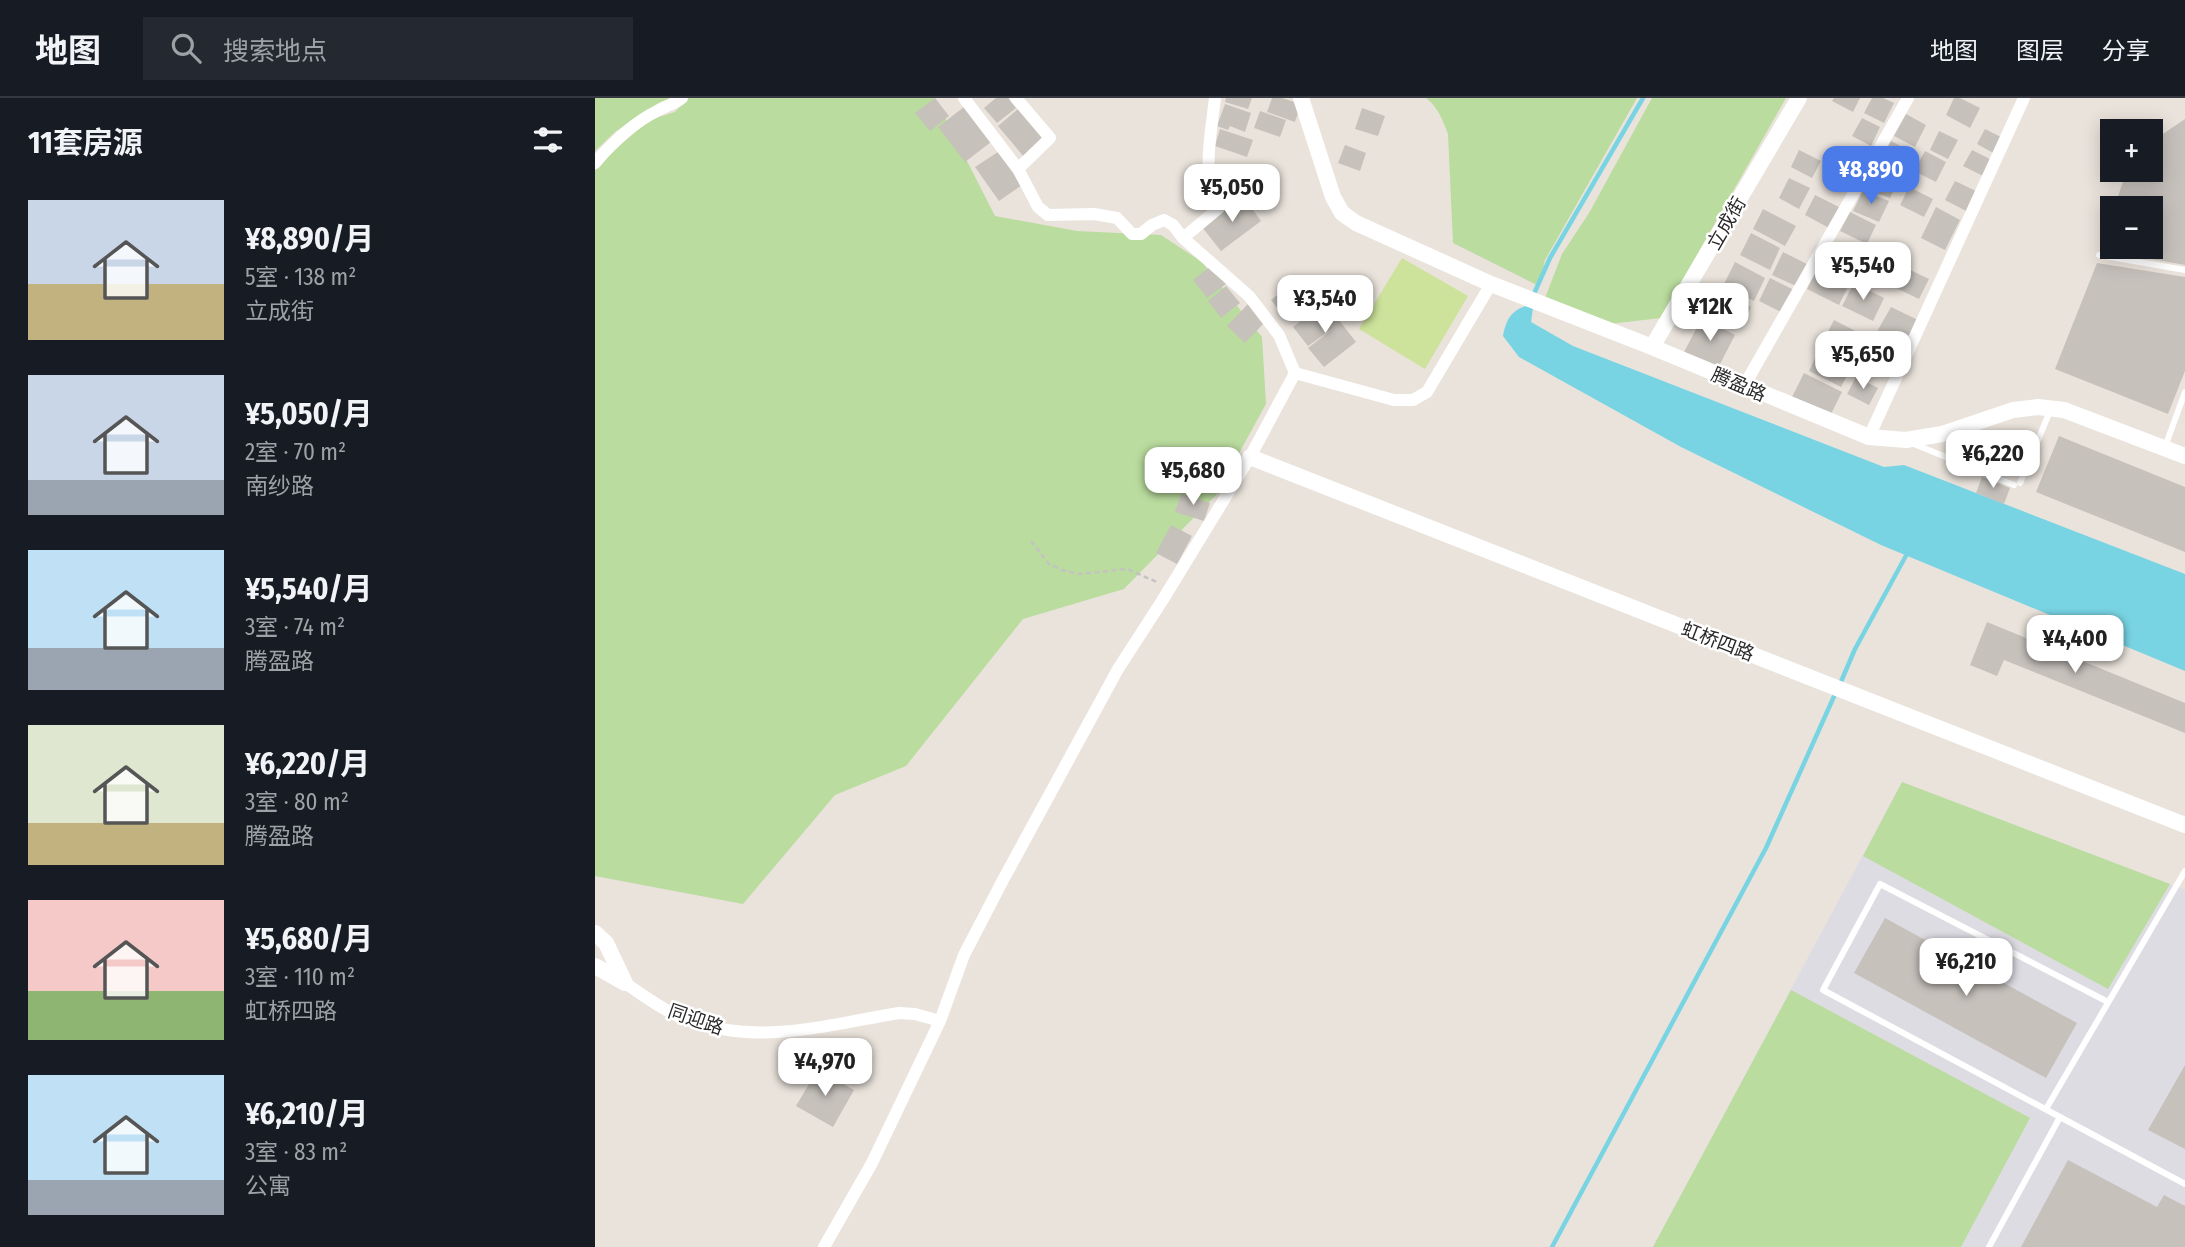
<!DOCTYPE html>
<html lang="zh">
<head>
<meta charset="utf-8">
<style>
	:root { --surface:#171b24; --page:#242831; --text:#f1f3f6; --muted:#9ea1a6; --line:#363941; --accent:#4a7be9 }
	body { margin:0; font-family:"Fira Sans Condensed","Noto Sans SC",sans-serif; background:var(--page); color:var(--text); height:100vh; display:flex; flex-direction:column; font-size:26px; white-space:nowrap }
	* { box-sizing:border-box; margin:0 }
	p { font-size:23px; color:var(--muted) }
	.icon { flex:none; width:38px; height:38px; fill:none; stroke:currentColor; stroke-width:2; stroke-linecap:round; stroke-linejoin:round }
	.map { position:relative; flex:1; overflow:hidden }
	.sheet { display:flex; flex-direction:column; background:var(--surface); width:595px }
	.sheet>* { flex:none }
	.fabs { position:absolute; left:1505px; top:21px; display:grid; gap:14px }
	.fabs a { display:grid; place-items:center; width:63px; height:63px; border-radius:0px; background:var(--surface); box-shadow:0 4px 18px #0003; font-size:35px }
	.price { position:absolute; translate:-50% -60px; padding:0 16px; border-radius:14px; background:#fff; color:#222; font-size:23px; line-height:46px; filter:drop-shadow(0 2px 4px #0008) }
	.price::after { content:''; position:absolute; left:50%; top:42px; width:21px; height:16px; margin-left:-10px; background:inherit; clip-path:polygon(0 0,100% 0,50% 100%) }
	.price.selected { background:var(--accent); color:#fff }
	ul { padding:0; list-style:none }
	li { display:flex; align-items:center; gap:21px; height:175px; padding:0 28px }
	li span { display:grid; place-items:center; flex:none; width:196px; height:140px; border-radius:0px; color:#555 }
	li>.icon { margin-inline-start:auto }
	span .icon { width:84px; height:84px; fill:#fffc; stroke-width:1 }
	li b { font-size:30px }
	h2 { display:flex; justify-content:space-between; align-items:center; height:84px; padding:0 28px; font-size:30px }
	header { display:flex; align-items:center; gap:42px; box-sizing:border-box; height:98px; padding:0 35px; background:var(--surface); border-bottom:2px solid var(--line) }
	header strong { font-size:33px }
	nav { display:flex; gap:38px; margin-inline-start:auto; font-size:24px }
	.search { width:490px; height:63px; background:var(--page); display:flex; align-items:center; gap:18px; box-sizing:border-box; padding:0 24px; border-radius:0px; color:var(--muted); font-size:26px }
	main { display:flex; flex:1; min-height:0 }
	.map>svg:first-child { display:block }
	.industrial { fill:#dedce3 }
	.green { fill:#badc9e }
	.pitch { fill:#cde29a }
	.water { fill:#78d4e3 }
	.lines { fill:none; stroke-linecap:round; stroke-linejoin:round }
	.stream { stroke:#78d4e3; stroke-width:4.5 }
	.building { fill:#c6c1bb }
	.path { stroke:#c3c3c3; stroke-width:2.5; stroke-dasharray:5 3.5; stroke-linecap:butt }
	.service { stroke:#fff; stroke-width:6 }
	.minor { stroke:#fff; stroke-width:12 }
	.tertiary { stroke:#fff; stroke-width:16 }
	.labels { text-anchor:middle; stroke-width:5; stroke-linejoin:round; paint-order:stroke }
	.street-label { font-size:19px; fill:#292929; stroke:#fff }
</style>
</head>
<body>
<header>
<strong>地图</strong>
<div class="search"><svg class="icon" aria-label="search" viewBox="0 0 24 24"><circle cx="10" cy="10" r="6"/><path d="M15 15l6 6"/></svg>搜索地点</div>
<nav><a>地图</a><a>图层</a><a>分享</a></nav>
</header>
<main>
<section class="sheet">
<h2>11套房源<svg class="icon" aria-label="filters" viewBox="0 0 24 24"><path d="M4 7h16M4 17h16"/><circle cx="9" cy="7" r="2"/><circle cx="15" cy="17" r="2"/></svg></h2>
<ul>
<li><span style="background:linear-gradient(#c9d6e8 60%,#c2b280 0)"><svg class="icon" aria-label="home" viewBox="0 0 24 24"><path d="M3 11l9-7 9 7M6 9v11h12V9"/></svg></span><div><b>¥8,890/月</b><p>5室 · 138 m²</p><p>立成街</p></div></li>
<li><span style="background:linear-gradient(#c9d6e8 75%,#9aa5b1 0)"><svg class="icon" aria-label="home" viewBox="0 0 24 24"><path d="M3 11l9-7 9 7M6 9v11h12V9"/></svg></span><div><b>¥5,050/月</b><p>2室 · 70 m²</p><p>南纱路</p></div></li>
<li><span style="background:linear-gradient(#bfe0f5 70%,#9aa5b1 0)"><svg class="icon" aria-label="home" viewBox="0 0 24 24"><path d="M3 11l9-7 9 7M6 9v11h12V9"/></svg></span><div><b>¥5,540/月</b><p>3室 · 74 m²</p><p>腾盈路</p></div></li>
<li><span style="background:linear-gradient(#dfe7d0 70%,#c2b280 0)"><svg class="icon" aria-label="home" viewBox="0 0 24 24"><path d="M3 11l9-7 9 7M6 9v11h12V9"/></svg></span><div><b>¥6,220/月</b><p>3室 · 80 m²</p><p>腾盈路</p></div></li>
<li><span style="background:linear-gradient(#f6c9c9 65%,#8fb573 0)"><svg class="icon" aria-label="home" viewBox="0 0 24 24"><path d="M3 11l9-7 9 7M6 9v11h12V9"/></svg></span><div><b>¥5,680/月</b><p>3室 · 110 m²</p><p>虹桥四路</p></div></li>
<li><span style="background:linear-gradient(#bfe0f5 75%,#9aa5b1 0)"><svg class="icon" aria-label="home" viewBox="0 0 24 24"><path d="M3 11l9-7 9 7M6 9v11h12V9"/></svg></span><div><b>¥6,210/月</b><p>3室 · 83 m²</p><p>公寓</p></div></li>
</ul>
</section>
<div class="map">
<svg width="1590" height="1149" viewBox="0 0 1590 1149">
	<rect width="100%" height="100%" fill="#eae3dc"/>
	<path class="industrial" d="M 1307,684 L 1590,792 L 1590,1149 L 1058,1149 Z"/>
	<path class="green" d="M 0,0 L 75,0 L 21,33 L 0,53 Z
		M 93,0 L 340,0 L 400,118 L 482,133 L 566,137 L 607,164 L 667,239 L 671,306 L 621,397 L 529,491 L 428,521 L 311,668 L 240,697 L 148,806 L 0,778 L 0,73 L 6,64 L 54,22 L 80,14 Z
		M 831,0 L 1042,0 L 950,162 L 944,188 L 858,145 L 853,36 C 848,23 843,9 831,0 Z
		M 1057,0 L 1191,0 L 1066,220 L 1014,226 L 950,200 L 967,156 L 994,115 Z
		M 1307,684 L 1575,786 L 1513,891 L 1268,758 Z
		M 1196,892 L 1435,1020 L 1366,1149 L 1058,1149 Z"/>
	<path class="pitch" d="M 807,160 L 873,198 L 830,271 L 764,231 Z"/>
	<path class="water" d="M 931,208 L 938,210 L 936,224 L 978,248 L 1289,369 L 1309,367 L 1590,476 L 1590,573 L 1286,447 L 1086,349 L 924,259 L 908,238 C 911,223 915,213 931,208 Z"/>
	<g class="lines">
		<path class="stream" d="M 938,198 L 955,160 L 1048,0
			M 1245,586 L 1260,551 L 1313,454
			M 957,1149 L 1171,750 L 1241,594"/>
	</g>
	<path class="building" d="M 340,0 L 354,18 L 335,33 L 320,15 Z
		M 401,0 L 413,0 L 421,10 L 402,25 L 389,10 Z
		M 631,0 L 657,0 L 653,11 L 630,4 Z
		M 677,0 L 687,0 L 706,6 L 700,24 L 672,14 Z
		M 1239,0 L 1265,0 L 1258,14 L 1237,3 Z
		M 1277,0 L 1288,0 L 1299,5 L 1289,25 L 1269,15 Z
		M 1359,0 L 1365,0 L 1385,10 L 1375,30 L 1351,17 Z
		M 630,6 L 656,15 L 650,34 L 635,28 L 633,32 L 622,28 Z
		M 369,9 L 396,44 L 370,64 L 343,29 Z
		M 767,10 L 790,18 L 783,38 L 760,31 Z
		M 423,11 L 449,42 L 429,59 L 403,28 Z
		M 665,13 L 691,22 L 685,39 L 659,30 Z
		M 1311,16 L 1331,27 L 1320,49 L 1299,38 Z
		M 1267,20 L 1285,29 L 1276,48 L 1257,38 Z
		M 1590,21 L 1590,167 L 1505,152 L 1517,117 L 1517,149 L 1556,149 L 1556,110 L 1519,110 L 1532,72 L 1556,72 L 1556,44 Z
		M 625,31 L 658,42 L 652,59 L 620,48 Z
		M 1390,31 L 1408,40 L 1400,56 L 1382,46 Z
		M 1344,33 L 1363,42 L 1353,61 L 1335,52 Z
		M 1296,43 L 1317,54 L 1307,74 L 1284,66 Z
		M 750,47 L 771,55 L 765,73 L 743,65 Z
		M 1250,51 L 1271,61 L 1256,90 L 1236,80 Z
		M 1204,52 L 1226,63 L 1217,80 L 1196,69 Z
		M 1377,52 L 1397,62 L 1388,78 L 1368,68 Z
		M 1330,53 L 1351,64 L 1341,84 L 1319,73 Z
		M 403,54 L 427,87 L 404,103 L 380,69 Z
		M 1281,70 L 1304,81 L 1295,100 L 1270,90 Z
		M 1194,80 L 1215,90 L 1204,111 L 1184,100 Z
		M 1360,83 L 1381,93 L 1371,113 L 1350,102 Z
		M 1314,89 L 1338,101 L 1329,119 L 1305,107 Z
		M 1268,93 L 1294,103 L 1284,124 L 1258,113 Z
		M 1220,97 L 1246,110 L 1236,131 L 1210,117 Z
		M 648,98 L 666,123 L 626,153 L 607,129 Z
		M 1341,109 L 1365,122 L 1350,152 L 1326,140 Z
		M 1168,111 L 1201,128 L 1190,148 L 1158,131 Z
		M 1255,114 L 1281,127 L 1272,146 L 1245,133 Z
		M 1156,135 L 1185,150 L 1175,172 L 1145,157 Z
		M 1238,147 L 1266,161 L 1256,180 L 1229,166 Z
		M 1188,154 L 1212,166 L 1201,188 L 1177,177 Z
		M 1273,156 L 1303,171 L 1293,190 L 1264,175 Z
		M 1140,164 L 1170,180 L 1159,203 L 1128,188 Z
		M 1502,165 L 1590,179 L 1590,273 L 1573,316 L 1460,271 Z
		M 616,168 L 631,186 L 612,200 L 598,182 Z
		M 1223,168 L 1255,185 L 1244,207 L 1212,191 Z
		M 1311,170 L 1334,181 L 1324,201 L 1301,190 Z
		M 1175,180 L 1199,192 L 1188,215 L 1164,203 Z
		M 700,183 L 715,202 L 691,221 L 676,202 Z
		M 1259,185 L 1289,200 L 1278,223 L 1247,208 Z
		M 631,188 L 645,205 L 626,220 L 613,203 Z
		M 1124,192 L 1156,209 L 1146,230 L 1113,213 Z
		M 730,204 L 761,244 L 729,269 L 713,250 L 740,229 L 713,248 L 698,229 Z
		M 653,206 L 671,223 L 650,245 L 632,228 Z
		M 1296,209 L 1323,222 L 1315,238 L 1308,234 L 1300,249 L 1279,239 Z
		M 1107,220 L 1140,237 L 1123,270 L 1089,254 Z
		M 1239,222 L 1272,239 L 1261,262 L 1227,245 Z
		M 1225,250 L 1258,266 L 1246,289 L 1214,273 Z
		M 1275,250 L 1298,261 L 1292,271 L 1288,269 L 1284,278 L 1266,269 Z
		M 1209,275 L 1247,294 L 1234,320 L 1196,301 Z
		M 1261,279 L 1283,290 L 1274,307 L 1252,296 Z
		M 1464,338 L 1590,389 L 1590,454 L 1441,394 Z
		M 1387,379 L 1415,390 L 1409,406 L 1381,395 Z
		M 586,396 L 615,405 L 609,423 L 580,414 Z
		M 576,427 L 597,438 L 582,466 L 561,455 Z
		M 1392,524 L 1590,605 L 1590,635 L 1409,562 L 1402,578 L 1375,567 Z
		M 1290,820 L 1482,925 L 1451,980 L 1259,875 Z
		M 1590,967 L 1590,1051 L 1553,1032 Z
		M 223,971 L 259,992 L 238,1029 L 201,1008 Z
		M 1473,1062 L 1562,1109 L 1569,1097 L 1590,1108 L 1590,1149 L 1426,1149 Z"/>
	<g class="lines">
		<path class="path" d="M 436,443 L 454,466 L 467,472 L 484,476 L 532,471 L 564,485"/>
		<path class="service" d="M 1504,157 L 1590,172
			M 1319,346 L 1419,387
			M 1570,349 L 1590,294
			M 1425,385 L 1455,313
			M 1513,904 L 1285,786 L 1228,892 L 1590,1086
			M 1451,1011 L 1590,773
			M 1394,1149 L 1465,1019"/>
		<path class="minor" d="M 369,0 L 423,71 L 443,109 L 453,117 L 499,116 L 522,120 L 537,136 L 546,136 L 557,127 L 569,122 L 578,127 L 588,140 L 654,198 L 684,237 L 700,275
			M 421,0 L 455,40 L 423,71
			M 0,65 C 17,45 38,25 62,13 C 70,8 80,6 87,0
			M 588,140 L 624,110 C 606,76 616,37 620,0
			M 700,275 L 799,302 L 818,302 L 832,294 L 896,186
			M 1149,288 L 1313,0
			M 1274,339 L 1429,0
			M 30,885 C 48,897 66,911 85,919 C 159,950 230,927 304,915 L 320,916 L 345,923
			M 229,1149 L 277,1065 L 345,923 L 369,857 L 408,782 L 523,571 L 567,503 L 655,359 L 700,275"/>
		<path class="tertiary" d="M 706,0 L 738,99 L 747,115 L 761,125 L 896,186 L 1057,249 L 1274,339 L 1311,342 L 1347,336 L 1418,312 L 1443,309 L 1469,312 L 1590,358
			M 1057,249 L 1204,0
			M 655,359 L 1590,727
			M 0,835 L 11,845 L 30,885
			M 0,868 L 30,885"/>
	</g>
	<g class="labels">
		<g class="street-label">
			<text transform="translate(1131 125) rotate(-60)" y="7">立成街</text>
			<text transform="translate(1144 286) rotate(23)" y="7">腾盈路</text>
			<text transform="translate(1123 543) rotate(21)" y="7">虹桥四路</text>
			<text transform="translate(101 921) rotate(19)" y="7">同迎路</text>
		</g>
	</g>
</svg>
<div class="fabs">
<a>+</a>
<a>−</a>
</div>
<b class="price selected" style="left:1276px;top:108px">¥8,890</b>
<b class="price" style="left:637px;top:126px">¥5,050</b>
<b class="price" style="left:1268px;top:204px">¥5,540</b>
<b class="price" style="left:730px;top:237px">¥3,540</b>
<b class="price" style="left:1115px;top:245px">¥12K</b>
<b class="price" style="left:1268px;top:293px">¥5,650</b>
<b class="price" style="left:1398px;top:392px">¥6,220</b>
<b class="price" style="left:598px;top:409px">¥5,680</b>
<b class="price" style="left:1480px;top:577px">¥4,400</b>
<b class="price" style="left:1371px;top:900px">¥6,210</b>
<b class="price" style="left:230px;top:1000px">¥4,970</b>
</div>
</main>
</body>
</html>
